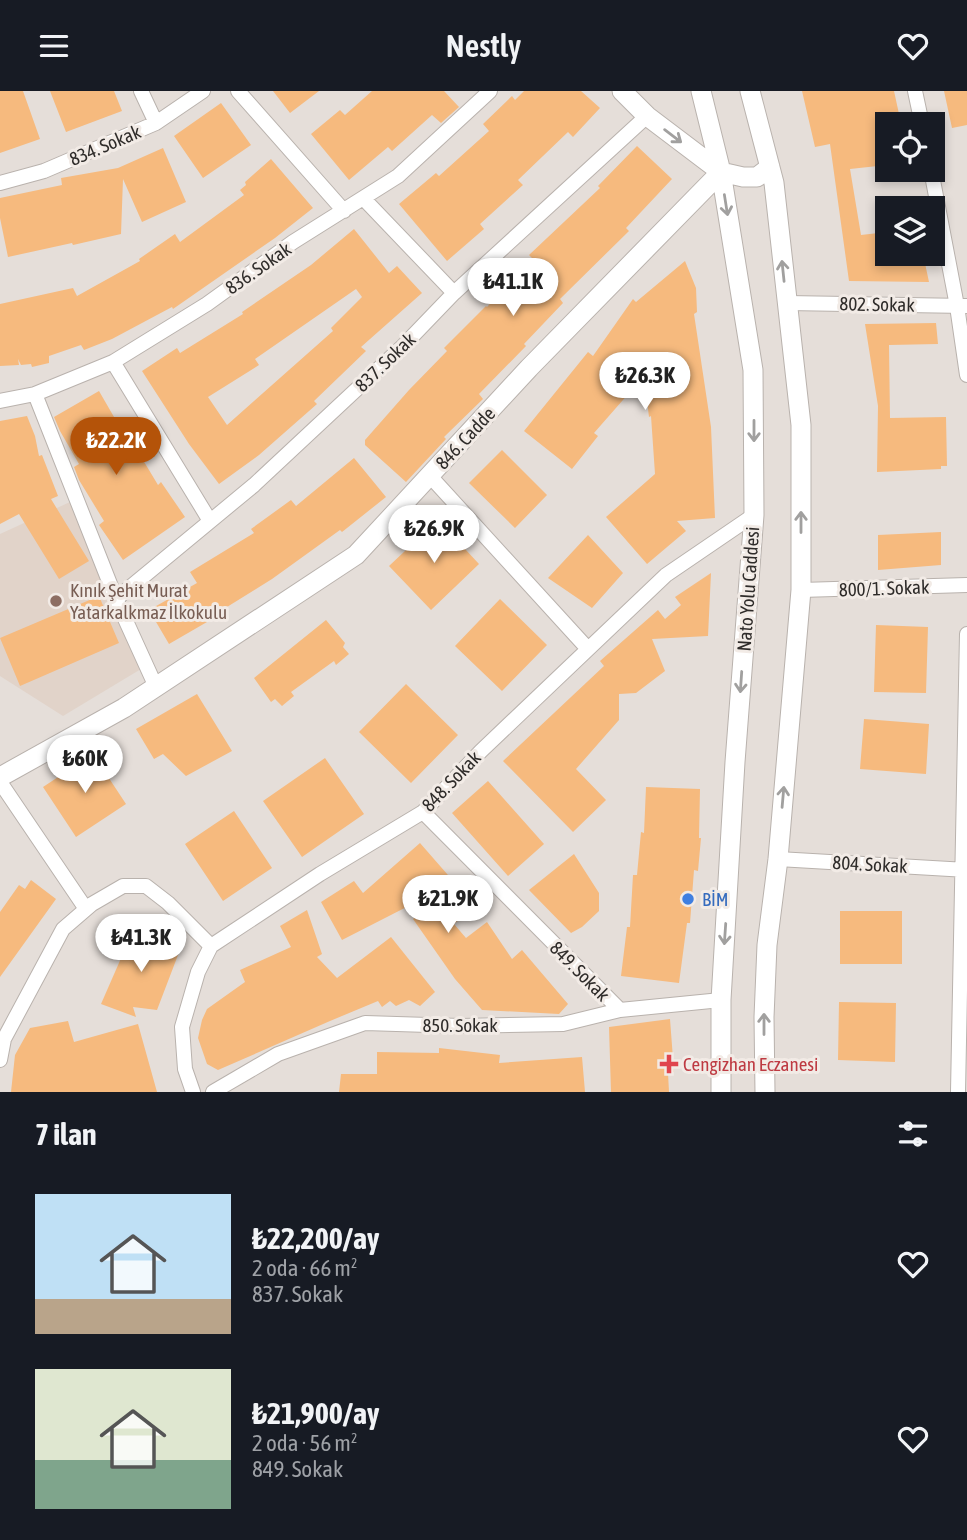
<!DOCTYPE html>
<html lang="tr">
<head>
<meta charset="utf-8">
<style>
	:root { --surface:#171b24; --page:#242831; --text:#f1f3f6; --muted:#9ea1a6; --accent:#b45309 }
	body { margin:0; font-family:"Asap Condensed",sans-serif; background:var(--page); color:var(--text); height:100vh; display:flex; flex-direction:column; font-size:26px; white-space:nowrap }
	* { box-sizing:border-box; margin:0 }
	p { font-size:23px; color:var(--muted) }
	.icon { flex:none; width:38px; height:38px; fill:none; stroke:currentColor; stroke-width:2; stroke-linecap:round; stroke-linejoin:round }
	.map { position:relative; height:1001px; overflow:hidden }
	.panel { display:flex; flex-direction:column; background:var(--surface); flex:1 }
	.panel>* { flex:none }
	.buttons { position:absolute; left:875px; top:21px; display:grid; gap:14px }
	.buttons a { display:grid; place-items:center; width:70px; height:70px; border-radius:0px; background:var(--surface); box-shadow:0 4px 10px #0003; font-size:35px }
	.price { position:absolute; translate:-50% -60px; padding:0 16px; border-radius:24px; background:#fff; color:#222; font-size:23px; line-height:46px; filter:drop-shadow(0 2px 4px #0008) }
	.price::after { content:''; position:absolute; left:50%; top:42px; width:21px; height:16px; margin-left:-10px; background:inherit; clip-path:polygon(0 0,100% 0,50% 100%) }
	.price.current { background:var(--accent); color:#fff }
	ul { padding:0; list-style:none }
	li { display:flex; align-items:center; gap:21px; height:175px; padding:0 35px }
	li span { display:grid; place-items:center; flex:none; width:196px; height:140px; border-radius:0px; color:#555 }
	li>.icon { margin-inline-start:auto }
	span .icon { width:84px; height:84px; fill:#fffc; stroke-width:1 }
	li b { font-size:30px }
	h2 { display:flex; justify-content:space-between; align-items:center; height:84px; padding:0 35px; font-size:30px }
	header { display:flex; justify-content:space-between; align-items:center; height:91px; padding:0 35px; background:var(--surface); font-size:32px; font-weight:600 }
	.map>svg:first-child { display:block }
	.built { fill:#e1d3c9 }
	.building { fill:#f6ba7e; fill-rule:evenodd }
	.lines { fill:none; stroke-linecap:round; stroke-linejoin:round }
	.street-casing { stroke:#b9b2ad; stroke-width:16 }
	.secondary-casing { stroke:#b9b2ad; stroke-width:21 }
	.street { stroke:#fff; stroke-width:14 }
	.secondary { stroke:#fff; stroke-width:19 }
	.oneway { stroke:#a1a09f }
	.education-dot { fill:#8d6e63; stroke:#f2ebe6; stroke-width:2.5 }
	.shop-dot { fill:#3f7fe0; stroke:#f2ebe6; stroke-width:2.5 }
	.health-dot { fill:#e0444e; stroke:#f2ebe6; stroke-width:2.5 }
	.labels { text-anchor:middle; stroke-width:6; stroke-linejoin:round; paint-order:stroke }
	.street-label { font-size:19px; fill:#2f2c2a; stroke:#f2ebe6 }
	.education-label { font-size:19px; fill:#785e54; stroke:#f2ebe6; text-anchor:start }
	.shop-label { font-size:19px; fill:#366cbe; stroke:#f2ebe6; text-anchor:start }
	.health-label { font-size:19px; fill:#be3a42; stroke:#f2ebe6; text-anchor:start }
</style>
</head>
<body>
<header><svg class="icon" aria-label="menu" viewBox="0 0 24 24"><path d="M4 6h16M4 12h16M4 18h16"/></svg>Nestly<svg class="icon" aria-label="heart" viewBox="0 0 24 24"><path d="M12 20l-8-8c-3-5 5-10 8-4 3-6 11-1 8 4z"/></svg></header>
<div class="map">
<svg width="967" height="1001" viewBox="0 0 967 1001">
	<rect width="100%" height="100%" fill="#e5ded9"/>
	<path class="built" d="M 70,411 L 141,578 L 63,625 L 0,585 L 0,443 Z"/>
	<path class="building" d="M 0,0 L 23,0 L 40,48 L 0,62 Z
		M 50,0 L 114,0 L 122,20 L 66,41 Z
		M 273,0 L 319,0 L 290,22 Z
		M 372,0 L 444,0 L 459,16 L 441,32 L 432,24 L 392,60 L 388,56 L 349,89 L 311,43 L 340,19 L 345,24 Z
		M 524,0 L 581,0 L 600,17 L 573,46 L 568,41 L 518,89 L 523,94 L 480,133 L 484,138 L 447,170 L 399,113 L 436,82 L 439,85 L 489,40 L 483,33 L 512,5 L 515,9 Z
		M 802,0 L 894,0 L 899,23 L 897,23 L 899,33 L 887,33 L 887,74 L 850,78 L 861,144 L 887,141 L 887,163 L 923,163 L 929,191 L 849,190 L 830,53 L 815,56 Z
		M 944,0 L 967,0 L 967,34 L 952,37 Z
		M 221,12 L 251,54 L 203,87 L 174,45 Z
		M 637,55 L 672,88 L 626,137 L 629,140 L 560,208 L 563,212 L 524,253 L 526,255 L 479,303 L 483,308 L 444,346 L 446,348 L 406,391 L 365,354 L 365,349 L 409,299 L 447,260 L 444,257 L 486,215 L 487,216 L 532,167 L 529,164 L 600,97 L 598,95 Z
		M 163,57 L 186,111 L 142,131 L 123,88 L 121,143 L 73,154 L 72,152 L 8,166 L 0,127 L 0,107 L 62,94 L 61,87 L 118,77 Z
		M 271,68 L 313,117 L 275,147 L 173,218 L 172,216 L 112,248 L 84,259 L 81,254 L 49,265 L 49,272 L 32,276 L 31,273 L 21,274 L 18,268 L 19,274 L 0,275 L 0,213 L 73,197 L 77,205 L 140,170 L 139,168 L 175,143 L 180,151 L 244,104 L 240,99 L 246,94 L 245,91 Z
		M 354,138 L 389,182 L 397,175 L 422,202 L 361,256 L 366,260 L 314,310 L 317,313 L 259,364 L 219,393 L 189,353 L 142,280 L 177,257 L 180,262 L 243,223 L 242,221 L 311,174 ZM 356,198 L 362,206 L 331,237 L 333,240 L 227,334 L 208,306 L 259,274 L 255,268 Z
		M 685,170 L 696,197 L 697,221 L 694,223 L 711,336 L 715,427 L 677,430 L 686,440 L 647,473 L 606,426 L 655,383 L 651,325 L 649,326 L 644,285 L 594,342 L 598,345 L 572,378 L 524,340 L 588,261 L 593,265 L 633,208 L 636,211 Z
		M 936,232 L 938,253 L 889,254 L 890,327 L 946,326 L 947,375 L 941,375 L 941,378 L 877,381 L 878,315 L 865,233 Z
		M 99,300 L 125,345 L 128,344 L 158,394 L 161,391 L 185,426 L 123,469 L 99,434 L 104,430 L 79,389 L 74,376 L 79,373 L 60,340 L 54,326 Z
		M 27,325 L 35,345 L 39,365 L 42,364 L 58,405 L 51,408 L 89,470 L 59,488 L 19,423 L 0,433 L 0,330 Z
		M 502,359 L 547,404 L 515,437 L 469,392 Z
		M 354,367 L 386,406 L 342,441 L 340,439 L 272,488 L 206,529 L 207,531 L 169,553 L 149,519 L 197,492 L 190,481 L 254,442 L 251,438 L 291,409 L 296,415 Z
		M 438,429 L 479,473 L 431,519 L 389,475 Z
		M 941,441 L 941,474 L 878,479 L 878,444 Z
		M 588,444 L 623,482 L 592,517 L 548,487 Z
		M 711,482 L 708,545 L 652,548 L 665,580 L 636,602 L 619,603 L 619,629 L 576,678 L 606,709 L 573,741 L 503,670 L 604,575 L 600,570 L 658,519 L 665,528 L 681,514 L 675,506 Z
		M 99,505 L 119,552 L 20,595 L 0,547 Z
		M 500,508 L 547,554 L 502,600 L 455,555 Z
		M 326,529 L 345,552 L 343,556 L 349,563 L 336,574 L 334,570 L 291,601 L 294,605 L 282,615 L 275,608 L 271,611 L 254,587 Z
		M 876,534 L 928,536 L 926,602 L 874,601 Z
		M 406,593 L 458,644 L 411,692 L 359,641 Z
		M 197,603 L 232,660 L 186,685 L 163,663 L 154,668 L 136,638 Z
		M 864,628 L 929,633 L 926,683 L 860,678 Z
		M 93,663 L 126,713 L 76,746 L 43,696 Z
		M 325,667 L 364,723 L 302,766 L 263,710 Z
		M 488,690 L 544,753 L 508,785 L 452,722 Z
		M 646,696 L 700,698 L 699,747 L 701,747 L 698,780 L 694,779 L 690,832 L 687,832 L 679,892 L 621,885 L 627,836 L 630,836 L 633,784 L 637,784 L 641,741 L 644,742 Z
		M 234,720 L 272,777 L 223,810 L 185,753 Z
		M 420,752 L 475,815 L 454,833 L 466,847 L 487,831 L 512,868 L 522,859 L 568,913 L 559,923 L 482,919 L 455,888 L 413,828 L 437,810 L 432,803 L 342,849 L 321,811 L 354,790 L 363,802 Z
		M 574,763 L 599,802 L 599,820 L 582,836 L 571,842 L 529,799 Z
		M 31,789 L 56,808 L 0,886 L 0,821 L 19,794 L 25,798 Z
		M 307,819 L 322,863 L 317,866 L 337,887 L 391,846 L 435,901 L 420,915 L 409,909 L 396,915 L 390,910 L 382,916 L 378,910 L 330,930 L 218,979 L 207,973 L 198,947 L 202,929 L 207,918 L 245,891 L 240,879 L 291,856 L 280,835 Z
		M 840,820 L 902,820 L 902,873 L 840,873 Z
		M 136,833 L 164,847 L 161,854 L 178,864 L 157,919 L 133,916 L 136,926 L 101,913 Z
		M 839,911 L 896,912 L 895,971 L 838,969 Z
		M 670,928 L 674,981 L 668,982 L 669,1001 L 611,1001 L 609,936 Z
		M 68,930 L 74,951 L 138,933 L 157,1001 L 11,1001 L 15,964 L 30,937 Z
		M 439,957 L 500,964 L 499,972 L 582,966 L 585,1001 L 339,1001 L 341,983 L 377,983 L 377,961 L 439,962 Z"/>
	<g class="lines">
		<defs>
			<path id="street" d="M 141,0 L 156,32
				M 238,0 L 344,120
				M 915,0 L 922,33
				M 931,79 L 957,215 L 967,284
				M 0,92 L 44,80 L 156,32 L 203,0
				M 363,107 L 454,202
				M 787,212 L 966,215
				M 113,271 L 210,430
				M 35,303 L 116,508 L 156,596
				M 0,310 L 35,303 L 113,271 L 207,213 L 293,151 L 398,85 L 490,0
				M 430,385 L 588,558
				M 801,499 L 967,494
				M 116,508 L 254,394 L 403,255 L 454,202 L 647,25
				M 0,691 L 86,818
				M 423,721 L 620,919
				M 778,768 L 967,779
				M 0,969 L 4,948 L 63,838 L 92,813 L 123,795 L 146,795 L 168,812 L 211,855
				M 193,1001 L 185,978 L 182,936 L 198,881 L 211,855 L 320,783 L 423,721 L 481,660 L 666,484 L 754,424
				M 213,1001 L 278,963 L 365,932 L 460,935 L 563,933 L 620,919 L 721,909
				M 958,1001 L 967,543"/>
			<path id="secondary" d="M 622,0 L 647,25 L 721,81 L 743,86 L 757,86 L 770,76
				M 701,0 L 721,81 L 753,279 L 754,424 L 735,671 L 721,909 L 721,1001
				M 750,0 L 774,92 L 801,334 L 801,499 L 778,768 L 767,854 L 764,926 L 765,1001
				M 0,686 L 124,617 L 356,464 L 529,277 L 721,81"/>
		</defs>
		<use href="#street" class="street-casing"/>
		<use href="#secondary" class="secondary-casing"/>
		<use href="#street" class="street"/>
		<use href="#secondary" class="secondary"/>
	</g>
	<defs><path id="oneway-shaft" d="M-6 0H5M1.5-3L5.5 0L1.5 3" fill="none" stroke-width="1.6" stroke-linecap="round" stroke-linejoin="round" transform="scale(1.75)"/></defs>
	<g class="oneway">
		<use href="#oneway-shaft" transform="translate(673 45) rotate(37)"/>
		<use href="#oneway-shaft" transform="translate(726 114) rotate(81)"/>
		<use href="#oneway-shaft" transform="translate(783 180) rotate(-96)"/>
		<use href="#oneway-shaft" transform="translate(754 340) rotate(90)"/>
		<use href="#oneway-shaft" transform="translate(801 431) rotate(-90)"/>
		<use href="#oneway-shaft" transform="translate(741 591) rotate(94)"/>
		<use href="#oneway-shaft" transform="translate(783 706) rotate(-85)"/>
		<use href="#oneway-shaft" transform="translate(725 843) rotate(94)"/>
		<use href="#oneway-shaft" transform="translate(764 933) rotate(-90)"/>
	</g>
	<circle class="education-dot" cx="56" cy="510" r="7"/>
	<circle class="shop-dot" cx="688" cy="808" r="7"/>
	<path class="health-dot" d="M665.5 962.5h7v7h7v7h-7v7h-7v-7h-7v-7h7z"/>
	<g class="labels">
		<g class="street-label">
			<text transform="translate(105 54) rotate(-23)" y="7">834. Sokak</text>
			<text transform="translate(258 177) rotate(-35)" y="7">836. Sokak</text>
			<text transform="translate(877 213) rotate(1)" y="7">802. Sokak</text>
			<text transform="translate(385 271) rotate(-44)" y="7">837. Sokak</text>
			<text transform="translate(465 347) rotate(-47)" y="7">846. Cadde</text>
			<text transform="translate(884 497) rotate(-2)" y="7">800/1. Sokak</text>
			<text transform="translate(748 498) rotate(-86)" y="7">Nato Yolu Caddesi</text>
			<text transform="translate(451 690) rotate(-46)" y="7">848. Sokak</text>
			<text transform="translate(870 773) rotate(3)" y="7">804. Sokak</text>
			<text transform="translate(580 880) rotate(45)" y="7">849. Sokak</text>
			<text x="460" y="941">850. Sokak</text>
		</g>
		<g class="education-label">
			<text x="70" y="506">Kınık Şehit Murat<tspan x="70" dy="22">Yatarkalkmaz İlkokulu</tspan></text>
		</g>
		<g class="shop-label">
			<text x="702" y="815">BİM</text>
		</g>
		<g class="health-label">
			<text x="683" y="980">Cengizhan Eczanesi</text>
		</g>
	</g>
</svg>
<div class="buttons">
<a><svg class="icon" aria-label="locate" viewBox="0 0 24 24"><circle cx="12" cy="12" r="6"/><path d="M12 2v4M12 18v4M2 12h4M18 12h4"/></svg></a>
<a><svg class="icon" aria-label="layers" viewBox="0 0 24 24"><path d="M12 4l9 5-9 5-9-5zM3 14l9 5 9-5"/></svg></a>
</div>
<b class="price" style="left:513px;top:227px">₺41.1K</b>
<b class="price" style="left:645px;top:321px">₺26.3K</b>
<b class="price current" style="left:116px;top:386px">₺22.2K</b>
<b class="price" style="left:434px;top:474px">₺26.9K</b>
<b class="price" style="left:85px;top:704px">₺60K</b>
<b class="price" style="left:448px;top:844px">₺21.9K</b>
<b class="price" style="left:141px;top:883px">₺41.3K</b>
</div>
<section class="panel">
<h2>7 ilan<svg class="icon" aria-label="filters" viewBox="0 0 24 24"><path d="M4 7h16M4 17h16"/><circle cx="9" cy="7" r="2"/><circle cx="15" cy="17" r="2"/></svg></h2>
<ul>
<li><span style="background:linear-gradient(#bfe0f5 75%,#b9a48a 0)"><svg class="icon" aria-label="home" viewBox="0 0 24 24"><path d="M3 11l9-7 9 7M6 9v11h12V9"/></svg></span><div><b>₺22,200/ay</b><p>2 oda · 66 m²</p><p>837. Sokak</p></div><svg class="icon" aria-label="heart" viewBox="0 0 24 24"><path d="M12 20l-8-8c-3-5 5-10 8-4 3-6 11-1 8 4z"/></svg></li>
<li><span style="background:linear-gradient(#dfe7d0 65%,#7fa58c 0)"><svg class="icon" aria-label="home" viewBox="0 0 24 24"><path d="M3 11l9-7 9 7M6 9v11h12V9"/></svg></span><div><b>₺21,900/ay</b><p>2 oda · 56 m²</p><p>849. Sokak</p></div><svg class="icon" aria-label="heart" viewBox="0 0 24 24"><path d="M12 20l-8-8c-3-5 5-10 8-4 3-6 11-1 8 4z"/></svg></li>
</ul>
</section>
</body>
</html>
